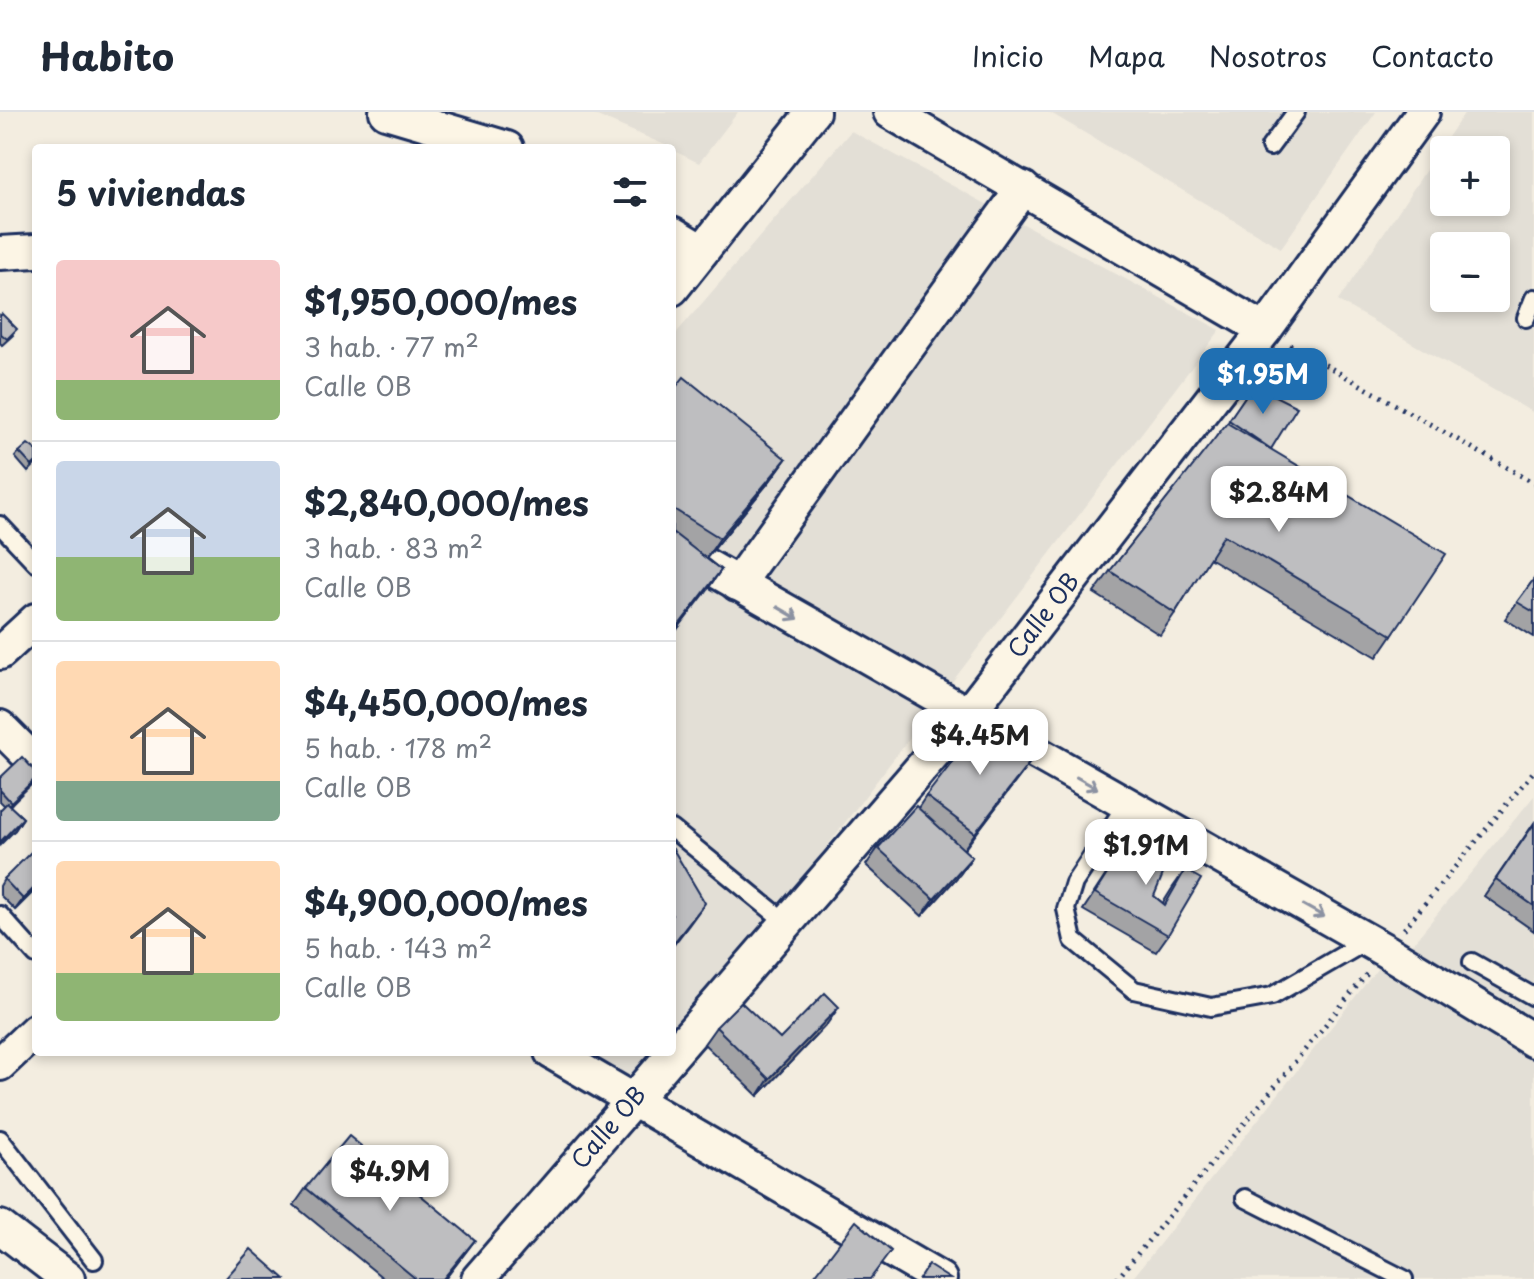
<!DOCTYPE html>
<html lang="es">
<head>
<meta charset="utf-8">
<style>
	:root { --surface:#fff; --page:#f6f6f7; --text:#1f2937; --muted:#747a83; --line:#e0e1e3; --accent:#1f6fb2 }
	body { margin:0; font-family:"Playpen Sans",sans-serif; background:var(--page); color:var(--text); height:100vh; display:flex; flex-direction:column; font-size:30px; white-space:nowrap }
	* { box-sizing:border-box; margin:0 }
	p { font-size:26px; color:var(--muted) }
	.icon { flex:none; width:44px; height:44px; fill:none; stroke:currentColor; stroke-width:2; stroke-linecap:round; stroke-linejoin:round }
	.map { position:relative; flex:1; overflow:hidden }
	.details { position:absolute; left:32px; top:32px; width:644px; height:912px; display:flex; flex-direction:column; background:var(--surface); border-radius:8px; box-shadow:0 4px 12px #0003 }
	.details>* { flex:none }
	.tools { position:absolute; left:1430px; top:24px; display:grid; gap:16px }
	.tools a { display:grid; place-items:center; width:80px; height:80px; border-radius:8px; background:var(--surface); box-shadow:0 4px 12px #0003; font-size:40px }
	.price { position:absolute; translate:-50% -68px; padding:0 18px; border-radius:16px; background:#fff; color:#222; font-size:26px; line-height:52px; filter:drop-shadow(0 2px 4px #0008) }
	.price::after { content:''; position:absolute; left:50%; top:48px; width:24px; height:18px; margin-left:-12px; background:inherit; clip-path:polygon(0 0,100% 0,50% 100%) }
	.price.current { background:var(--accent); color:#fff }
	ul { padding:0; list-style:none }
	li { display:flex; align-items:center; gap:24px; height:200px; padding:0 24px }
	li+li { border-top:2px solid var(--line) }
	li span { display:grid; place-items:center; flex:none; width:224px; height:160px; border-radius:8px; color:#555 }
	li>.icon { margin-inline-start:auto }
	span .icon { width:96px; height:96px; fill:#fffc; stroke-width:1 }
	li b { font-size:34px }
	h2 { display:flex; justify-content:space-between; align-items:center; height:96px; padding:0 24px; font-size:34px }
	header { display:flex; align-items:center; gap:48px; box-sizing:border-box; height:112px; padding:0 40px; background:var(--surface); border-bottom:2px solid var(--line) }
	header strong { font-size:38px }
	nav { display:flex; gap:44px; margin-inline-start:auto; font-size:28px }
	.map>svg:first-child { display:block }
	.built { fill:#e3dfd6; fill-rule:evenodd }
	.lines { fill:none; stroke-linecap:round; stroke-linejoin:round }
	.lane-casing { stroke:#1b2f5e; stroke-width:22 }
	.street-casing { stroke:#1b2f5e; stroke-width:38 }
	.path { stroke:#1b2f5e; stroke-width:5; stroke-dasharray:2 6; stroke-linecap:butt }
	.lane { stroke:#fcf5e5; stroke-width:16 }
	.street { stroke:#fcf5e5; stroke-width:32 }
	.wall { fill:#a3a3a5; stroke:#1b2f5e; stroke-width:2 }
	.shaded-wall { fill:#858586; stroke:#1b2f5e; stroke-width:2 }
	.building { fill:#bebec0; stroke:#1b2f5e; stroke-width:2 }
	.oneway { stroke:#8c92a2 }
	.labels { text-anchor:middle; stroke-width:6; stroke-linejoin:round; paint-order:stroke }
	.street-label { font-size:24px; fill:#1b2f5e; stroke:#fcf5e5 }
</style>
</head>
<body>
<header>
<strong>Habito</strong>
<nav><a>Inicio</a><a>Mapa</a><a>Nosotros</a><a>Contacto</a></nav>
</header>
<div class="map">
<svg width="1534" height="1167" viewBox="0 0 1534 1167">
	<rect width="100%" height="100%" fill="#f3ede0"/>
	<filter id="ink" filterUnits="userSpaceOnUse"><feTurbulence type="fractalNoise" baseFrequency=".0125" numOctaves="2"/><feDisplacementMap in="SourceGraphic" scale="16" xChannelSelector="R" yChannelSelector="G"/><feConvolveMatrix kernelMatrix="1 2 1 2 8 2 1 2 1" color-interpolation-filters="sRGB"/></filter>
	<g filter="url(#ink)">
		<path class="built" d="M 588,0 L 738,0 L 699,51 L 672,38 L 672,36 Z
			M 1049,0 L 1376,0 L 1281,136 Z
			M 1465,0 L 1534,0 L 1534,301 L 1338,189 ZM 1444,38 L 1496,38 L 1496,90 L 1444,90 ZM 1444,134 L 1496,134 L 1496,186 L 1444,186 Z
			M 851,19 L 1220,218 L 672,938 L 672,226 Z
			M 1534,684 L 1534,908 L 1410,835 Z
			M 1382,851 L 1534,947 L 1534,1167 L 1132,1167 Z
			M 558,940 L 670,940 L 633,989 Z"/>
		<g class="lines">
			<defs>
				<path id="lane" d="M 1270,35 L 1296,0
					M 1526,206 L 1534,186
					M 0,413 L 36,451
					M 1126,693 L 1074,771 L 1066,797 L 1073,828 L 1134,878 L 1211,895 L 1272,884 L 1367,829
					M 672,717 L 787,811
					M 0,803 L 36,843
					M 1472,850 L 1534,885
					M 0,1027 L 94,1148
					M 1245,1086 L 1404,1167"/>
				<g id="street">
					<path d="M 386,0 L 507,36"/>
					<path d="M 890,0 L 1265,218"/>
					<path d="M 672,121 L 702,139"/>
					<path d="M 0,141 L 36,139"/>
					<path d="M 672,177 L 813,0"/>
					<path d="M 672,434 L 1386,839 L 1534,929"/>
					<path d="M 737,472 L 1023,76"/>
					<path d="M 0,541 L 36,508"/>
					<path d="M 0,615 L 36,651"/>
					<path d="M 551,940 L 940,1167"/>
					<path d="M 0,952 L 36,918"/>
					<path d="M 0,1115 L 68,1167"/>
					<path id="s1" d="M 478,1167 L 967,603 L 1265,218 L 1423,0"/>
				</g>
			</defs>
			<use href="#lane" class="lane-casing"/>
			<use href="#street" class="street-casing"/>
			<path class="path" d="M 1290,233 L 1534,371
				M 1404,817 L 1534,659
				M 1117,1167 L 1367,862"/>
			<use href="#lane" class="lane"/>
			<use href="#street" class="street"/>
		</g>
		<path class="wall" d="M 0,204 L 13,223 L 2,233 L 0,231 Z
			M 1253,273 L 1271,337 L 1392,523 L 1377,545 L 1209,446 L 1175,501 L 1160,523 L 1094,481 L 1110,459 L 1226,313 Z
			M 672,280 L 786,347 L 770,369 L 706,446 L 721,458 L 672,524 Z
			M 19,340 L 36,352 L 28,360 L 15,345 Z
			M 1534,467 L 1534,525 L 1505,507 Z
			M 1033,646 L 964,738 L 972,745 L 960,762 L 922,804 L 866,753 L 878,736 L 918,696 L 926,684 Z
			M 36,660 L 10,694 L 23,706 L 15,718 L 5,694 L 0,689 L 0,666 Z
			M 1534,711 L 1534,819 L 1484,784 Z
			M 1130,726 L 1154,784 L 1163,791 L 1173,775 L 1185,758 L 1168,823 L 1156,840 L 1083,798 Z
			M 36,742 L 36,777 L 15,798 L 0,783 L 0,774 L 4,767 Z
			M 827,912 L 758,984 L 704,932 L 716,915 L 780,927 Z
			M 306,1076 L 475,1128 L 445,1167 L 384,1167 L 294,1093 Z"/>
		<path class="shaded-wall" d="M 786,347 L 770,369 L 705,448 L 720,426 Z
			M 721,458 L 706,480 L 672,524 L 672,522 Z
			M 1033,646 L 1021,663 L 963,738 L 975,721 Z
			M 36,666 L 36,668 L 7,696 L 11,690 Z
			M 23,706 L 15,718 L 0,733 L 0,730 Z
			M 972,745 L 960,762 L 922,804 L 934,787 Z
			M 36,774 L 36,777 L 15,798 L 23,787 Z
			M 705,791 L 689,813 L 672,835 L 672,833 Z
			M 839,895 L 827,912 L 758,984 L 769,967 Z
			M 475,1128 L 445,1167 L 443,1167 Z"/>
		<path class="building" d="M 2,202 L 17,217 L 7,227 L 0,221 L 0,204 Z
			M 684,265 L 786,347 L 720,426 L 672,396 L 672,280 Z
			M 1253,273 L 1297,295 L 1271,337 L 1229,308 Z
			M 1227,311 L 1446,442 L 1392,523 L 1224,423 L 1175,501 L 1110,459 Z
			M 28,332 L 36,338 L 36,350 L 32,354 L 19,340 Z
			M 672,420 L 721,458 L 672,522 Z
			M 1534,467 L 1534,500 L 1517,490 Z
			M 985,608 L 1033,646 L 975,721 L 926,684 Z
			M 22,645 L 36,660 L 36,666 L 11,690 L 0,678 L 0,666 Z
			M 7,691 L 23,706 L 0,730 L 0,698 Z
			M 916,694 L 972,745 L 934,787 L 878,736 Z
			M 1534,712 L 1534,794 L 1496,767 Z
			M 1130,726 L 1168,750 L 1154,784 L 1165,793 L 1185,758 L 1201,767 L 1168,823 L 1095,781 Z
			M 673,737 L 705,791 L 672,833 L 672,738 Z
			M 33,738 L 36,742 L 36,774 L 23,787 L 4,767 Z
			M 825,881 L 839,895 L 769,967 L 716,915 L 741,890 L 780,927 Z
			M 349,1024 L 475,1128 L 443,1167 L 416,1167 L 306,1076 Z
			M 856,1109 L 891,1139 L 870,1167 L 812,1167 Z
			M 251,1137 L 285,1167 L 225,1167 Z
			M 928,1153 L 950,1167 L 919,1167 Z"/>
		<defs><path id="oneway-shaft" d="M-6 0H5M1.5-3L5.5 0L1.5 3" fill="none" stroke-width="1.6" stroke-linecap="round" stroke-linejoin="round" transform="scale(2)"/></defs>
		<g class="oneway">
			<use href="#oneway-shaft" transform="translate(788 501) rotate(30)"/>
			<use href="#oneway-shaft" transform="translate(1087 671) rotate(29)"/>
			<use href="#oneway-shaft" transform="translate(1314 799) rotate(29)"/>
		</g>
	</g>
	<g class="labels">
		<g class="street-label">
			<text dy="8" stroke="none"><textPath href="#s1" startOffset="872">Calle 0B</textPath></text>
			<text dy="8" stroke="none"><textPath href="#s1" startOffset="200">Calle 0B</textPath></text>
		</g>
	</g>
</svg>
<div class="tools">
<a>+</a>
<a>−</a>
</div>
<b class="price current" style="left:1263px;top:304px">$1.95M</b>
<b class="price" style="left:1279px;top:422px">$2.84M</b>
<b class="price" style="left:980px;top:665px">$4.45M</b>
<b class="price" style="left:1146px;top:775px">$1.91M</b>
<b class="price" style="left:390px;top:1101px">$4.9M</b>
<section class="details">
<h2>5 viviendas<svg class="icon" aria-label="filters" viewBox="0 0 24 24"><path d="M4 7h16M4 17h16"/><circle cx="9" cy="7" r="2"/><circle cx="15" cy="17" r="2"/></svg></h2>
<ul>
<li><span style="background:linear-gradient(#f6c9c9 75%,#8fb573 0)"><svg class="icon" aria-label="home" viewBox="0 0 24 24"><path d="M3 11l9-7 9 7M6 9v11h12V9"/></svg></span><div><b>$1,950,000/mes</b><p>3 hab. · 77 m²</p><p>Calle 0B</p></div></li>
<li><span style="background:linear-gradient(#c9d6e8 60%,#8fb573 0)"><svg class="icon" aria-label="home" viewBox="0 0 24 24"><path d="M3 11l9-7 9 7M6 9v11h12V9"/></svg></span><div><b>$2,840,000/mes</b><p>3 hab. · 83 m²</p><p>Calle 0B</p></div></li>
<li><span style="background:linear-gradient(#ffd9b3 75%,#7fa58c 0)"><svg class="icon" aria-label="home" viewBox="0 0 24 24"><path d="M3 11l9-7 9 7M6 9v11h12V9"/></svg></span><div><b>$4,450,000/mes</b><p>5 hab. · 178 m²</p><p>Calle 0B</p></div></li>
<li><span style="background:linear-gradient(#ffd9b3 70%,#8fb573 0)"><svg class="icon" aria-label="home" viewBox="0 0 24 24"><path d="M3 11l9-7 9 7M6 9v11h12V9"/></svg></span><div><b>$4,900,000/mes</b><p>5 hab. · 143 m²</p><p>Calle 0B</p></div></li>
</ul>
</section>
</div>
</body>
</html>
